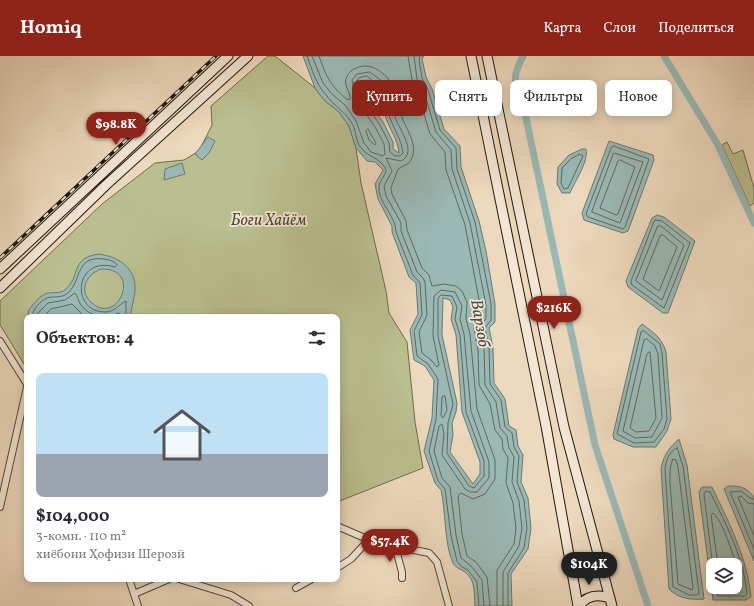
<!DOCTYPE html>
<html lang="ru">
<head>
<meta charset="utf-8">
<style>
	:root { --surface:#fff; --page:#f7f7f7; --text:#2b2b33; --muted:#7c7c81; --accent:#8f2418 }
	body { margin:0; font-family:Vollkorn,serif; background:var(--page); color:var(--text); height:100vh; display:flex; flex-direction:column; font-size:15px; white-space:nowrap }
	* { box-sizing:border-box; margin:0 }
	p { font-size:13px; color:var(--muted) }
	.icon { flex:none; width:22px; height:22px; fill:none; stroke:currentColor; stroke-width:2; stroke-linecap:round; stroke-linejoin:round }
	.map { position:relative; flex:1; overflow:hidden }
	.side { position:absolute; left:24px; top:258px; width:316px; height:268px; display:flex; flex-direction:column; background:var(--surface); border-radius:8px; box-shadow:0 2px 10px #0003 }
	.side>* { flex:none }
	.hud { position:absolute; left:352px; top:24px; width:342px; height:36px; display:flex; gap:8px }
	.controls { position:absolute; left:706px; top:502px; display:grid; gap:8px }
	.controls a { display:grid; place-items:center; width:36px; height:36px; border-radius:8px; background:var(--surface); box-shadow:0 2px 10px #0003; font-size:20px }
	.price { position:absolute; translate:-50% -34px; padding:0 9px; border-radius:14px; background:var(--accent); color:#fff; font-size:13px; line-height:26px; filter:drop-shadow(0 1px 2px #0008) }
	.price::after { content:''; position:absolute; left:50%; top:24px; width:12px; height:9px; margin-left:-6px; background:inherit; clip-path:polygon(0 0,100% 0,50% 100%) }
	.price.current { background:#222; color:#fff }
	ul { padding:0; list-style:none }
	li { display:grid; align-content:center; gap:8px; height:212px; padding:0 12px }
	li span { display:grid; place-items:center; height:124px; border-radius:8px; color:#555 }
	li>.icon { margin-inline-start:auto }
	span .icon { width:72px; height:72px; fill:#fffc; stroke-width:1 }
	li b { font-size:17px }
	h2 { display:flex; justify-content:space-between; align-items:center; height:48px; padding:0 12px; font-size:17px }
	.chip { padding:0 14px; border-radius:8px; background:var(--surface); box-shadow:0 2px 10px #0003; font-size:14px; line-height:36px }
	.chip.current { background:var(--accent); color:#fff }
	header { display:flex; align-items:center; gap:24px; box-sizing:border-box; height:56px; padding:0 20px; background:var(--accent); color:#fff }
	header strong { font-size:19px }
	nav { display:flex; gap:22px; margin-inline-start:auto; font-size:14px }
	.map>svg:first-child { display:block }
	.green { fill:#babf8f; stroke:#6e6a4c }
	.water { fill:#9ab9b5; stroke:#6a7871; fill-rule:evenodd }
	.lines { fill:none; stroke-linecap:round; stroke-linejoin:round }
	.shore { stroke:#5e6860; stroke-width:1 }
	.canal { stroke:#9ab9b5; stroke-width:7 }
	.street-casing { stroke:#544737; stroke-width:8 }
	.secondary-casing { stroke:#21160a; stroke-width:11 }
	.street { stroke:#f3e6d4; stroke-width:6 }
	.secondary { stroke:#f3e6d4; stroke-width:9 }
	.rail-casing { stroke:#21160a; stroke-width:3.5 }
	.rail { stroke:#f3e6d4; stroke-width:2; stroke-dasharray:6; stroke-linecap:butt }
	.labels { text-anchor:middle; stroke-width:3.5; stroke-linejoin:round; paint-order:stroke }
	.park-label { font-size:16px; font-style:italic; fill:#4f4932; stroke:#f3e6d4 }
	.water-label { font-size:17px; font-style:italic; fill:#4b4f46; stroke:#f3e6d4 }
</style>
</head>
<body>
<header>
<strong>Homiq</strong>
<nav><a>Карта</a><a>Слои</a><a>Поделиться</a></nav>
</header>
<div class="map">
<svg width="754" height="550" viewBox="0 0 754 550">
	<rect width="100%" height="100%" fill="#edd9bd"/>
	<filter id="stains"><feTurbulence type="fractalNoise" baseFrequency=".005" numOctaves="4"/><feColorMatrix values="0 0 0 0 .2 0 0 0 0 .09 0 0 0 0 .02 0 0 0 .5 -.17"/></filter>
	<radialGradient id="worn" r=".72"><stop offset=".6" stop-color="#630" stop-opacity="0"/><stop offset="1" stop-color="#630" stop-opacity=".3"/></radialGradient>
	<path class="green" d="M 268,0 L 275,0 L 315,32 L 324,44 L 339,56 L 349,70 L 356,92 L 361,127 L 386,235 L 389,257 L 407,286 L 415,366 L 423,412 L 337,446 L 337,261 L 27,261 L 27,313 L 0,269 L 0,245 L 102,148 L 155,107 L 184,104 L 199,95 L 212,69 L 211,50 Z
		M 727,86 L 733,98 L 743,94 L 754,132 L 754,147 L 750,150 L 722,89 Z"/>
	<path class="water" d="M 303,0 L 424,0 L 422,3 L 426,21 L 432,33 L 444,73 L 460,90 L 461,111 L 479,165 L 486,195 L 495,248 L 495,266 L 489,272 L 493,292 L 494,327 L 505,343 L 509,370 L 516,374 L 518,390 L 523,399 L 521,426 L 528,442 L 531,472 L 528,493 L 511,518 L 512,550 L 475,550 C 474,538 476,524 465,516 C 460,513 456,512 453,507 C 444,488 446,455 441,434 L 435,427 L 424,395 L 432,362 L 434,324 L 425,310 L 414,304 L 410,274 L 418,258 L 416,227 L 409,221 L 392,176 L 392,170 L 378,143 L 375,128 L 383,114 L 375,106 L 367,105 L 356,92 L 349,70 L 339,56 L 324,44 L 315,32 ZM 367,24 L 376,35 L 381,37 C 385,46 383,54 386,62 C 390,74 398,84 399,97 L 393,93 L 393,86 L 383,66 L 365,42 L 365,35 L 360,26 ZM 443,242 L 450,244 L 453,251 L 451,263 L 456,279 L 462,356 L 480,406 L 480,418 L 473,428 L 450,396 L 453,379 L 452,367 L 456,356 L 457,347 L 442,279 Z
		M 208,81 L 215,85 L 209,97 L 202,104 L 195,98 Z
		M 609,85 L 653,99 L 654,104 L 628,175 L 623,177 L 584,164 L 582,157 Z
		M 582,93 L 586,93 C 589,105 575,125 570,137 L 562,137 L 557,128 L 558,111 L 569,99 Z
		M 182,107 L 185,118 L 164,124 L 165,113 Z
		M 657,159 L 664,161 L 695,185 L 668,257 L 663,257 L 628,231 L 626,225 L 652,162 Z
		M 98,198 C 116,200 134,210 135,230 C 136,236 131,254 130,261 L 29,261 L 28,256 C 31,250 39,241 45,238 C 53,235 59,239 66,233 C 81,219 70,203 98,198 ZM 101,213 C 144,212 117,272 91,246 C 78,234 87,218 101,213 Z
		M 642,268 C 654,277 662,282 666,296 L 671,363 L 667,375 L 656,391 L 633,391 L 614,383 L 613,379 L 638,273 Z
		M 679,383 L 687,409 L 704,543 C 691,544 679,543 669,533 L 661,413 C 663,400 669,392 679,383 Z
		M 728,430 C 741,430 746,431 754,441 L 754,505 L 724,433 Z
		M 702,431 L 712,431 C 729,467 747,501 751,541 L 746,544 L 713,544 L 699,436 ZM 713,509 L 735,509 L 735,531 L 713,531 Z"/>
	<g class="lines">
		<path class="shore" d="M 307,0 C 312,14 316,28 326,39 C 334,50 346,56 353,69 C 356,76 356,86 361,92 C 371,103 378,100 386,113 C 386,119 380,124 379,130 C 377,146 396,159 396,176 L 413,219 L 420,227 L 422,259 L 414,275 L 417,300 L 428,308 L 438,323 L 436,363 L 429,395 L 438,425 L 445,433 L 451,480 L 457,505 L 462,511 L 468,514 L 477,526 L 479,550
			M 312,0 L 323,27 L 331,37 L 346,50 L 356,65 L 364,87 L 371,96 L 383,100 L 385,98 L 384,88 L 375,71 L 357,45 L 352,24 L 357,18 L 369,16 C 374,18 388,30 390,34 C 394,42 392,50 394,58 C 397,71 419,96 401,105 L 386,102 L 392,115 L 384,130 L 386,140 L 401,167 L 401,175 L 417,216 L 423,222 L 425,226 L 427,259 L 419,276 L 422,297 L 431,304 L 437,311 L 439,309 L 433,280 L 434,240 L 441,234 L 455,236 L 462,250 L 460,263 L 464,278 L 471,355 L 489,406 L 489,422 L 477,436 L 470,436 L 465,433 L 442,399 L 444,378 L 442,368 L 439,370 L 434,395 L 442,422 L 450,431 L 456,479 L 461,502 L 471,510 L 482,524 L 484,550
			M 319,0 C 326,20 330,30 348,44 L 350,43 C 351,36 344,31 346,23 C 348,16 353,13 359,11 C 377,5 395,27 399,43 C 400,48 399,54 401,59 C 406,73 421,92 409,107 L 398,113 L 391,132 L 392,138 L 406,165 L 407,174 L 422,212 L 429,219 L 432,230 L 444,228 L 456,230 L 462,235 L 467,246 L 466,263 L 470,278 L 477,353 L 495,404 L 495,423 L 485,438 L 473,443 L 461,437 L 458,440 L 462,478 L 467,500 L 476,506 L 487,521 L 490,550
			M 408,0 L 412,24 L 418,38 L 430,78 L 445,96 L 446,114 L 465,169 L 480,249 L 480,259 L 474,272 L 478,294 L 479,329 L 490,348 L 495,374 L 502,383 L 503,393 L 508,402 L 506,427 L 513,447 L 516,472 L 514,488 L 497,514 L 497,550
			M 414,0 L 417,23 L 424,36 L 436,76 L 451,94 L 452,113 L 470,167 L 486,249 L 486,262 L 480,272 L 484,293 L 485,329 L 496,346 L 500,372 L 507,380 L 509,392 L 514,401 L 512,426 L 519,445 L 522,472 L 519,490 L 503,516 L 503,550
			M 420,0 L 419,4 L 422,22 L 428,34 L 440,74 L 456,92 L 457,113 L 475,166 L 491,248 L 491,264 L 485,272 L 489,292 L 490,328 L 501,344 L 505,371 L 512,377 L 514,391 L 519,400 L 517,426 L 524,444 L 527,472 L 524,492 L 508,517 L 508,550
			M 367,20 L 385,36 L 389,47 L 389,60 L 401,87 L 403,97 L 400,100 L 395,100 L 390,96 L 389,87 L 380,69 L 362,43 L 361,36 L 357,25 L 359,22 Z
			M 368,73 L 376,87 L 375,89 L 369,84 L 366,75 Z
			M 614,90 L 649,103 L 625,171 L 623,173 L 588,161 L 586,158 L 611,92 Z
			M 614,97 L 643,106 L 620,167 L 592,156 Z
			M 580,98 L 583,100 L 568,132 L 564,133 L 561,127 L 562,112 L 571,103 Z
			M 620,104 L 635,111 L 618,158 L 616,159 L 600,152 L 618,105 Z
			M 655,164 L 662,165 L 690,187 L 664,252 L 632,229 L 631,226 Z
			M 658,170 L 661,170 L 684,189 L 662,244 L 636,225 Z
			M 663,179 L 677,191 L 659,235 L 643,223 L 660,180 Z
			M 441,239 L 452,240 L 457,251 L 455,263 L 460,279 L 466,356 L 484,405 L 484,420 L 474,432 L 469,430 L 447,397 L 448,367 L 453,348 L 438,280 L 438,243 Z
			M 32,261 C 32,254 40,245 47,242 C 52,240 59,242 65,239 C 83,228 73,199 104,203 C 109,204 115,205 117,209 L 115,211 C 74,199 70,256 105,256 C 115,256 119,248 126,245 L 126,261
			M 37,261 L 38,257 L 48,247 L 65,244 L 75,237 C 78,240 78,245 81,249 C 90,261 105,263 119,257 L 121,261
			M 43,261 L 51,253 L 72,248 L 85,261
			M 644,275 L 660,288 L 662,297 L 667,363 L 664,373 L 654,386 L 634,387 L 617,378 L 641,276 Z
			M 647,283 L 655,290 L 658,298 L 662,362 L 652,381 L 635,382 L 623,375 L 644,284 Z
			M 650,296 L 656,362 L 649,375 L 636,376 L 630,372 L 647,298 Z
			M 445,340 L 447,354 L 443,362 L 441,360 L 442,341 Z
			M 677,392 L 683,410 L 699,537 L 697,539 L 689,539 L 673,531 L 665,413 C 666,405 669,395 677,392 Z
			M 673,403 L 676,404 L 678,411 L 693,532 L 692,534 L 678,528 L 670,427 L 670,414 Z
			M 754,443 L 750,442 L 741,435 L 730,436 L 754,493
			M 754,448 L 748,447 L 741,440 L 738,441 L 754,480
			M 718,509 L 711,459 L 713,457 C 725,467 740,518 741,534 L 740,535 L 723,535 L 720,531
			M 713,512 L 704,438 L 706,435 L 710,436 C 726,468 744,502 747,538 L 744,540 L 718,540 L 715,531"/>
		<path class="canal" d="M 523,0 C 514,18 512,24 522,43 L 595,389 L 648,550
			M 664,0 L 718,89 L 754,167"/>
		<defs>
			<path id="street" d="M 0,285 L 27,328
				M 0,451 L 27,331
				M 337,470 L 374,486 L 429,497 L 437,506 L 449,550
				M 395,490 L 402,516 L 402,522
				M 337,512 L 351,503 L 364,489 L 371,485
				M 129,523 L 138,550
				M 179,523 L 231,539 L 249,550
				M 296,532 L 312,523
				M 134,538 L 169,523"/>
			<path id="secondary" d="M 471,0 L 546,370 L 578,550
				M 487,0 L 564,371 L 612,550
				M 0,213 L 228,0
				M 0,232 L 106,129 L 248,0
				M 579,550 C 587,539 597,538 610,542"/>
		</defs>
		<use href="#street" class="street-casing"/>
		<use href="#secondary" class="secondary-casing"/>
		<use href="#street" class="street"/>
		<use href="#secondary" class="secondary"/>
		<defs>
			<path id="rail" d="M 0,202 L 216,0"/>
		</defs>
		<use href="#rail" class="rail-casing"/>
		<use href="#rail" class="rail"/>
	</g>
	<g class="labels">
		<g class="park-label">
			<text x="269" y="169">Боғи Хайём</text>
		</g>
		<g class="water-label">
			<text transform="translate(481 267) rotate(80)" y="6">Варзоб</text>
		</g>
	</g>
	<rect width="100%" height="100%" filter="url(#stains)"/>
	<rect width="100%" height="100%" fill="url(#worn)"/>
</svg>
<div class="controls">
<a><svg class="icon" aria-label="layers" viewBox="0 0 24 24"><path d="M12 4l9 5-9 5-9-5zM3 14l9 5 9-5"/></svg></a>
</div>
<b class="price" style="left:116px;top:90px">$98.8K</b>
<b class="price" style="left:554px;top:274px">$216K</b>
<b class="price" style="left:390px;top:507px">$57.4K</b>
<b class="price current" style="left:589px;top:530px">$104K</b>
<div class="hud">
<a class="chip current">Купить</a>
<a class="chip">Снять</a>
<a class="chip">Фильтры</a>
<a class="chip">Новое</a>
</div>
<section class="side">
<h2>Объектов: 4<svg class="icon" aria-label="filters" viewBox="0 0 24 24"><path d="M4 7h16M4 17h16"/><circle cx="9" cy="7" r="2"/><circle cx="15" cy="17" r="2"/></svg></h2>
<ul>
<li><span style="background:linear-gradient(#bfe0f5 65%,#9aa5b1 0)"><svg class="icon" aria-label="home" viewBox="0 0 24 24"><path d="M3 11l9-7 9 7M6 9v11h12V9"/></svg></span><div><b>$104,000</b><p>3-комн. · 110 m²</p><p>хиёбони Ҳофизи Шерозӣ</p></div></li>
</ul>
</section>
</div>
</body>
</html>
